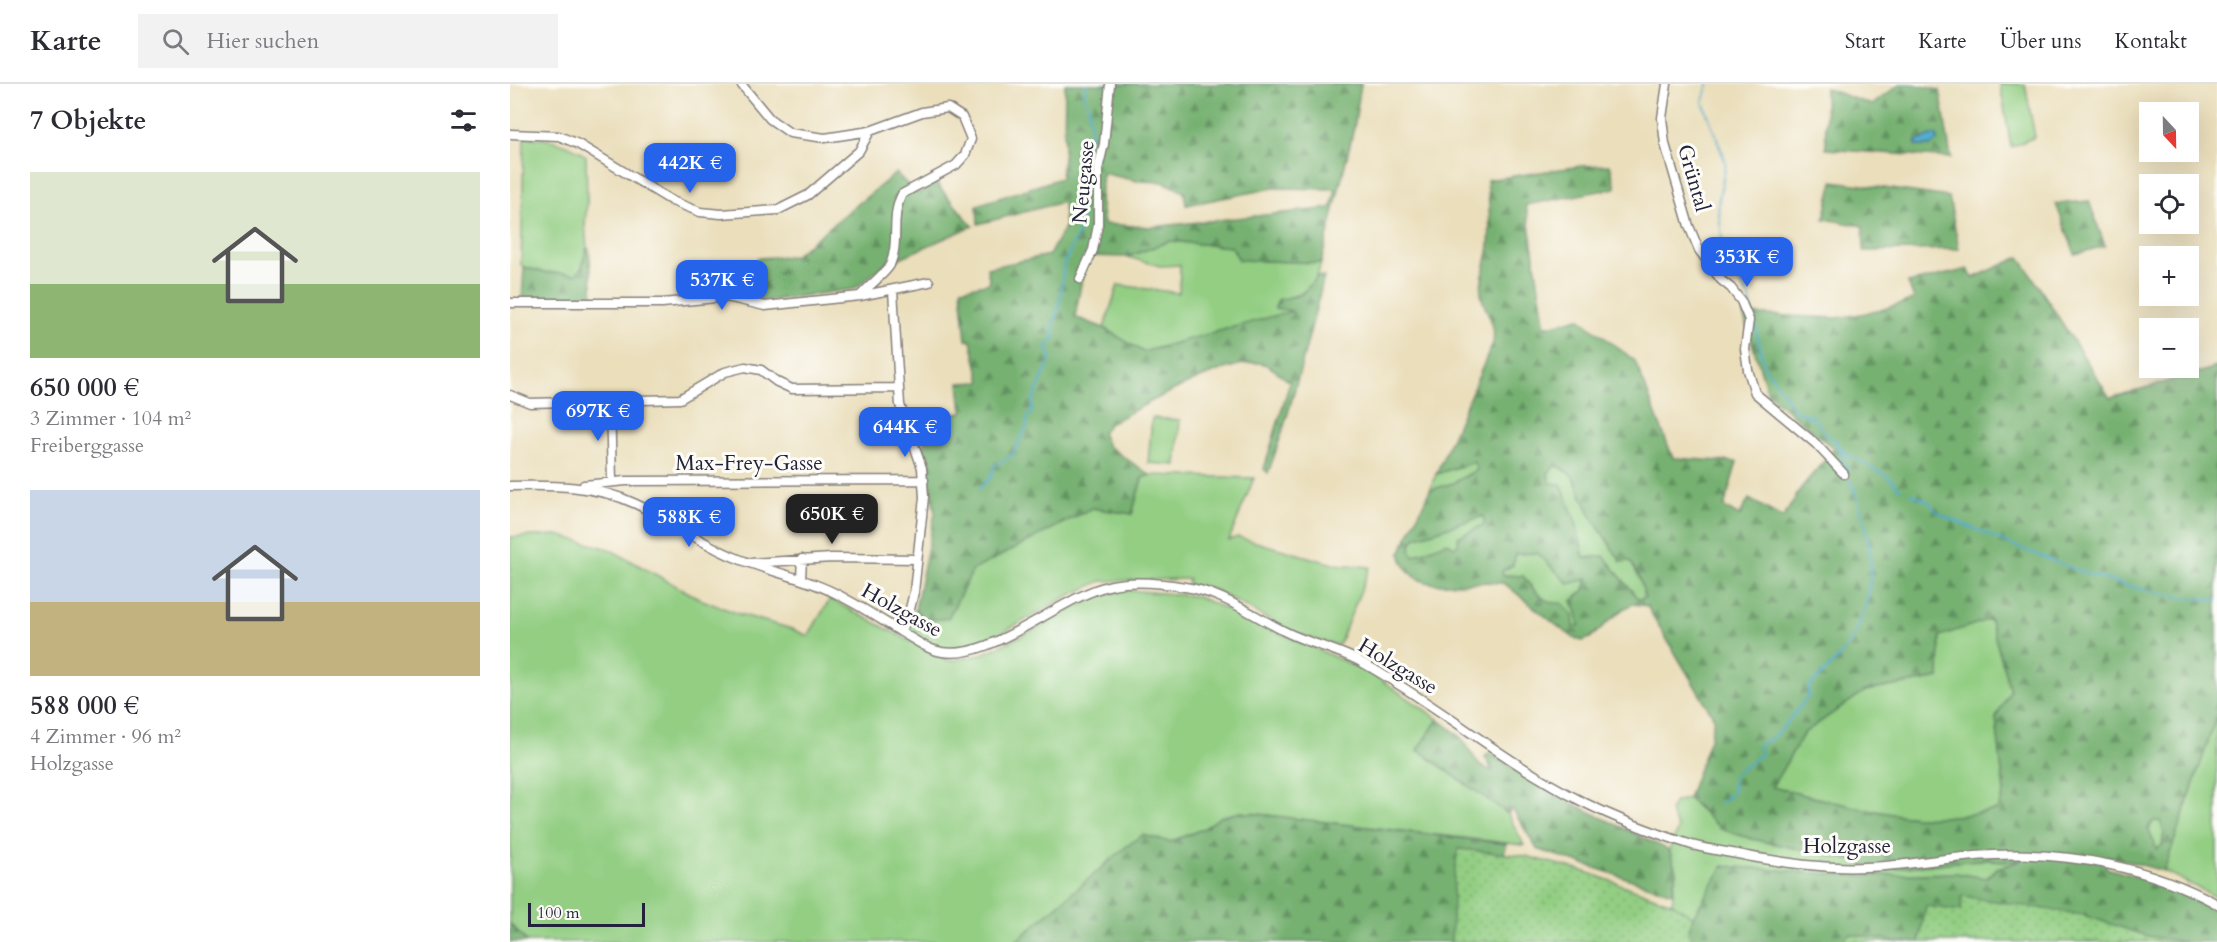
<!DOCTYPE html>
<html lang="de">
<head>
<meta charset="utf-8">
<style>
	:root { --surface:#fff; --page:#f2f2f3; --text:#2b2b33; --muted:#7c7c81; --line:#e1e1e2; --accent:#2563eb }
	body { margin:0; font-family:Cardo,serif; background:var(--page); color:var(--text); height:100vh; display:flex; flex-direction:column; font-size:22px; white-space:nowrap }
	* { box-sizing:border-box; margin:0 }
	p { font-size:20px; color:var(--muted) }
	.icon { flex:none; width:33px; height:33px; fill:none; stroke:currentColor; stroke-width:2; stroke-linecap:round; stroke-linejoin:round }
	.map { position:relative; flex:1; overflow:hidden }
	.drawer { display:flex; flex-direction:column; background:var(--surface); width:510px }
	.drawer>* { flex:none }
	.needle { width:39px; rotate:158deg }
	.buttons { position:absolute; left:1629px; top:18px; display:grid; gap:12px }
	.buttons a { display:grid; place-items:center; width:60px; height:60px; border-radius:0px; background:var(--surface); box-shadow:0 6px 24px #0002; font-size:30px }
	.scale { position:absolute; left:18px; bottom:15px; width:117px; box-sizing:border-box; padding-left:6px; border:3px solid #22223b; border-top:0; font-size:16px; line-height:21px; white-space:nowrap; color:#22223b; -webkit-text-stroke:4px #fdfcf7; paint-order:stroke }
	.price { position:absolute; translate:-50% -51px; padding:0 14px; border-radius:12px; background:var(--accent); color:#fff; font-size:20px; line-height:39px; filter:drop-shadow(0 2px 3px #0008) }
	.price::after { content:''; position:absolute; left:50%; top:36px; width:18px; height:14px; margin-left:-9px; background:inherit; clip-path:polygon(0 0,100% 0,50% 100%) }
	.price.selected { background:#222; color:#fff }
	ul { padding:0; list-style:none }
	li { display:grid; align-content:center; gap:12px; height:318px; padding:0 30px }
	li span { display:grid; place-items:center; height:186px; border-radius:0px; color:#555 }
	li>.icon { margin-inline-start:auto }
	span .icon { width:108px; height:108px; fill:#fffc; stroke-width:1 }
	li b { font-size:26px }
	h2 { display:flex; justify-content:space-between; align-items:center; height:72px; padding:0 30px; font-size:26px }
	header { display:flex; align-items:center; gap:36px; box-sizing:border-box; height:84px; padding:0 30px; background:var(--surface); border-bottom:2px solid var(--line) }
	header strong { font-size:28px }
	nav { display:flex; gap:33px; margin-inline-start:auto; font-size:21px }
	.search { width:420px; height:54px; background:var(--page); display:flex; align-items:center; gap:15px; box-sizing:border-box; padding:0 21px; border-radius:0px; color:var(--muted); font-size:22px }
	main { display:flex; flex:1; min-height:0 }
	.map>svg:first-child { display:block }
	.green { fill:#93ce83; stroke:#5a785f; stroke-width:1.5 }
	.forest { fill:url(#forest-firs); stroke:#4c6a56; stroke-width:1.5; fill-rule:evenodd }
	.park { fill:url(#park-dots); stroke:#5a785f; stroke-width:1.5 }
	.water { fill:#4faacd; stroke:#386684; stroke-width:1.5 }
	.lines { fill:none; stroke-linecap:round; stroke-linejoin:round }
	.stream { stroke:#4faacd; stroke-width:2 }
	.minor-casing { stroke:#86807b; stroke-width:11 }
	.minor { stroke:#fff; stroke-width:8 }
	.labels { text-anchor:middle; stroke-width:6; stroke-linejoin:round; paint-order:stroke }
	.street-label { font-size:21px; fill:#22223b; stroke:#fdfcf7 }
</style>
</head>
<body>
<header>
<strong>Karte</strong>
<div class="search"><svg class="icon" aria-label="search" viewBox="0 0 24 24"><circle cx="10" cy="10" r="6"/><path d="M15 15l6 6"/></svg>Hier suchen</div>
<nav><a>Start</a><a>Karte</a><a>Über uns</a><a>Kontakt</a></nav>
</header>
<main>
<section class="drawer">
<h2>7 Objekte<svg class="icon" aria-label="filters" viewBox="0 0 24 24"><path d="M4 7h16M4 17h16"/><circle cx="9" cy="7" r="2"/><circle cx="15" cy="17" r="2"/></svg></h2>
<ul>
<li><span style="background:linear-gradient(#dfe7d0 60%,#8fb573 0)"><svg class="icon" aria-label="home" viewBox="0 0 24 24"><path d="M3 11l9-7 9 7M6 9v11h12V9"/></svg></span><div><b>650 000 €</b><p>3 Zimmer · 104 m²</p><p>Freiberggasse</p></div></li>
<li><span style="background:linear-gradient(#c9d6e8 60%,#c2b280 0)"><svg class="icon" aria-label="home" viewBox="0 0 24 24"><path d="M3 11l9-7 9 7M6 9v11h12V9"/></svg></span><div><b>588 000 €</b><p>4 Zimmer · 96 m²</p><p>Holzgasse</p></div></li>
</ul>
</section>
<div class="map">
<svg width="1707" height="858" viewBox="0 0 1707 858">
	<defs>
		<pattern id="forest-firs" width="22" height="20" patternUnits="userSpaceOnUse" patternTransform="scale(1.5)"><rect width="22" height="20" fill="#76b171"/><path d="M5 1l3.5 6h-7zM16 11l3.5 6h-7z" fill="#60905e"/></pattern>
		<pattern id="park-dots" width="8" height="8" patternUnits="userSpaceOnUse" patternTransform="scale(1.5)"><rect width="8" height="8" fill="#93ce83"/><path d="M2 2h.1M6 6h.1" fill="none" stroke="#7eb172" stroke-width="1.8" stroke-linecap="round"/></pattern>
	</defs>
	<rect width="100%" height="100%" fill="#fdfcf7"/>
	<filter id="ink" filterUnits="userSpaceOnUse"><feTurbulence type="fractalNoise" baseFrequency=".0167" numOctaves="2"/><feDisplacementMap in="SourceGraphic" scale="12" xChannelSelector="R" yChannelSelector="G"/><feConvolveMatrix kernelMatrix="1 2 1 2 8 2 1 2 1" color-interpolation-filters="sRGB"/></filter>
	<filter id="wash" filterUnits="userSpaceOnUse"><feTurbulence type="fractalNoise" baseFrequency=".008" numOctaves="4" result="noise"/><feDisplacementMap in="SourceGraphic" scale="24" xChannelSelector="R" yChannelSelector="G"/><feGaussianBlur stdDeviation="1.35" result="paint"/><feColorMatrix in="noise" values="0 0 0 0 0 0 0 0 0 0 0 0 0 0 0 0 0 1.4 0 .05"/><feComposite in="paint" operator="in"/></filter>
	<g filter="url(#wash)">
		<rect width="100%" height="100%" fill="#eadebb"/>
		<path class="green" d="M 1490,0 L 1515,0 L 1525,53 L 1501,63 Z
			M 14,53 C 38,55 56,57 76,72 L 77,118 L 75,141 L 77,164 L 72,183 L 66,191 L 33,188 L 11,182 Z
			M 660,157 L 722,163 L 729,176 L 811,179 C 805,206 792,211 768,216 L 765,224 L 784,227 L 633,268 L 594,244 L 608,201 L 669,209 L 670,181 L 650,182 L 617,173 Z
			M 642,334 L 670,336 L 666,381 L 638,379 Z
			M 964,378 L 967,386 L 943,399 L 920,406 L 926,390 Z
			M 1046,381 L 1062,391 L 1082,434 L 1120,477 L 1129,493 L 1136,513 L 1129,516 L 1094,472 L 1074,474 L 1065,435 L 1040,399 L 1038,389 Z
			M 640,391 L 744,394 L 719,456 L 728,453 L 823,480 L 860,483 L 829,561 L 805,556 L 776,545 L 705,506 L 677,500 L 679,495 L 591,497 L 556,513 L 481,555 L 454,565 L 436,565 L 421,561 L 398,548 L 405,525 L 415,537 L 438,534 L 463,486 L 582,424 L 622,430 L 632,394 Z
			M 973,432 L 976,440 L 948,453 L 949,461 L 944,463 L 937,458 L 903,473 L 900,465 L 904,454 Z
			M 47,451 L 99,465 L 192,516 L 229,530 L 282,545 L 298,552 L 320,515 L 438,577 L 470,571 L 501,557 L 588,512 L 616,506 L 686,512 L 861,589 L 928,635 L 908,666 L 998,730 L 1014,761 L 731,728 L 710,733 L 695,744 L 659,758 L 633,751 L 617,762 L 505,858 L 17,858 L 0,840 L 0,453 Z
			M 1028,469 L 1059,500 L 1077,495 L 1074,506 L 1062,517 L 1067,528 L 1069,542 L 1064,543 L 1047,520 C 1031,517 1022,504 1013,492 L 993,491 L 991,487 L 1003,481 L 1006,470 Z
			M 1480,534 L 1500,607 L 1486,634 L 1494,708 L 1488,726 C 1462,730 1433,735 1406,733 C 1357,728 1309,714 1261,703 L 1294,649 L 1355,607 L 1429,594 L 1429,552 Z
			M 1707,631 L 1707,814 L 1654,787 Z
			M 1178,714 L 1211,745 L 1242,755 L 1341,776 L 1366,786 L 1467,776 L 1514,777 L 1487,784 L 1476,794 L 1445,789 L 1345,792 L 1213,782 L 1183,833 L 1162,819 L 1166,787 L 1159,766 L 1168,745 L 1160,727 L 1165,718 Z
			M 1643,737 L 1651,737 L 1654,748 L 1652,762 L 1646,765 L 1639,746 Z"/>
		<path class="forest" d="M 555,0 L 851,0 L 844,44 L 811,179 L 729,176 L 722,163 L 660,157 L 617,173 L 576,172 L 565,233 L 594,244 L 633,268 L 782,227 L 765,224 L 768,216 L 791,211 L 808,192 L 814,193 C 797,259 782,325 758,389 L 754,385 L 780,298 C 772,293 762,282 754,280 C 720,271 632,323 600,339 L 592,349 L 598,362 L 640,391 L 632,394 L 622,430 L 582,424 L 463,486 L 438,534 L 415,537 L 405,525 L 425,429 L 414,362 L 419,333 L 452,329 L 449,299 L 471,298 L 461,257 L 456,256 L 451,205 L 480,199 L 477,184 L 539,171 L 555,142 L 553,118 L 468,140 L 467,121 L 551,94 L 554,64 ZM 592,89 L 627,97 L 654,98 L 674,108 L 676,121 L 764,104 L 826,105 L 821,124 L 641,143 L 594,140 L 590,116 Z
			M 1390,0 L 1403,0 L 1430,6 L 1441,74 L 1316,65 L 1315,4 L 1362,21 Z
			M 1100,81 L 1106,104 L 1016,121 L 1035,243 L 1069,234 L 1125,277 L 1163,374 L 1227,378 L 1214,423 L 1229,432 L 1239,415 L 1273,434 L 1291,404 L 1324,365 L 1258,310 L 1233,230 L 1327,234 L 1368,227 L 1404,215 L 1398,199 L 1458,185 L 1463,194 L 1510,173 L 1600,314 L 1707,283 L 1707,631 L 1654,787 L 1598,772 L 1596,784 L 1645,797 L 1707,826 L 1707,858 L 1676,858 L 1637,852 L 1573,831 L 1452,813 L 1451,827 L 1416,822 L 1409,858 L 1394,858 L 1340,850 L 1331,858 L 1185,858 L 1178,849 L 1183,833 L 1213,782 L 1345,792 L 1445,789 L 1476,794 L 1487,784 L 1511,777 L 1467,776 L 1366,786 L 1341,776 L 1242,755 L 1211,745 L 1178,714 L 1200,655 L 1204,634 L 1137,522 L 1123,520 L 1113,525 L 1080,554 L 1072,557 L 1064,554 L 1046,541 L 995,500 C 962,491 902,520 890,469 L 920,406 L 943,399 L 967,386 L 964,378 L 926,390 L 983,259 C 987,235 973,228 971,209 C 970,197 977,176 979,162 C 981,140 979,118 977,96 L 1071,82 ZM 1046,381 L 1062,391 L 1082,434 L 1111,478 L 1120,477 L 1129,493 L 1135,513 L 1128,515 L 1094,472 L 1074,474 L 1065,435 L 1051,400 L 1040,399 L 1038,389 ZM 973,432 L 975,440 L 948,453 L 948,461 L 944,463 L 937,458 L 903,472 L 900,465 L 904,454 ZM 1027,469 L 1059,500 L 1077,495 L 1074,506 L 1062,517 L 1067,528 L 1069,542 L 1064,542 L 1063,531 L 1052,519 C 1034,522 1023,505 1013,492 L 993,491 L 992,487 L 1003,481 L 1006,470 ZM 1480,535 L 1500,607 L 1486,634 L 1494,708 L 1488,726 C 1462,730 1433,735 1406,733 C 1357,728 1309,714 1262,703 L 1294,649 L 1355,607 L 1429,594 L 1430,552 ZM 1643,737 L 1650,737 L 1654,748 L 1652,762 L 1646,765 L 1639,746 Z
			M 386,89 L 398,101 L 409,109 L 426,99 L 463,142 L 374,181 L 344,205 L 256,217 L 249,215 L 247,174 L 284,172 Z
			M 1323,97 L 1439,113 L 1449,165 L 1354,167 L 1353,142 L 1314,135 Z
			M 1579,117 L 1595,162 L 1565,170 L 1546,120 Z
			M 77,164 L 79,165 L 83,214 L 12,214 L 14,183 L 33,188 L 66,190 L 72,183 Z
			M 928,635 L 950,652 L 970,682 L 982,687 L 975,673 L 979,669 L 1045,711 L 1159,766 L 1166,787 L 1162,809 L 1027,765 L 1002,724 L 998,730 L 908,666 Z
			M 731,728 L 997,760 L 994,770 L 948,765 L 942,858 L 505,858 L 617,762 L 633,751 L 660,758 L 695,744 L 710,733 Z
			M 0,840 L 17,858 L 0,858 Z"/>
		<path class="park" d="M 948,765 L 1016,772 L 1076,788 L 1162,819 L 1183,833 L 1178,849 L 1185,858 L 941,858 L 944,792 Z
			M 1452,812 L 1573,831 L 1637,852 L 1676,858 L 1409,858 L 1416,822 L 1451,827 Z
			M 1339,850 L 1394,858 L 1331,858 Z"/>
		<path class="water" d="M 1424,51 L 1427,52 L 1427,57 L 1420,62 L 1407,62 L 1405,58 Z"/>
		<g class="lines">
			<path class="stream" d="M 1198,0 L 1193,18 L 1216,79 L 1208,120 L 1214,172 L 1240,215 L 1254,282 L 1286,327 L 1304,334 L 1317,352 L 1324,356 L 1337,370 L 1380,394 L 1390,405
				M 1325,356 L 1338,387
				M 469,405 L 481,393 L 484,382 L 502,372 L 517,342 L 517,333 L 522,328 L 523,316 L 541,274 L 536,264 L 545,253 L 542,246 L 550,218 L 554,179 L 568,150 L 572,132 L 568,115 L 573,66 L 581,49 L 579,25 L 574,10 L 576,0
				M 1400,409 L 1419,418 L 1426,427 L 1434,432 C 1521,468 1611,512 1707,516
				M 1211,718 L 1223,708 L 1223,692 L 1251,670 L 1248,661 C 1271,653 1282,630 1298,613 L 1299,603 C 1314,588 1331,574 1342,555 C 1370,505 1363,447 1340,396"/>
		</g>
	</g>
	<g filter="url(#ink)">
		<g class="lines">
			<defs>
				<path id="minor" d="M 231,0 L 260,35 L 280,49 L 315,54 L 360,47 L 412,28 L 438,24 L 452,33 L 461,55 L 455,71 L 446,81 L 392,110 C 380,133 390,158 380,181 C 375,190 358,202 350,212
					M 1157,0 L 1152,34 L 1155,60 L 1179,142 L 1189,166 L 1211,196 L 1221,204 L 1231,217 L 1239,236 L 1235,265 L 1238,286 L 1245,309 L 1306,360 L 1334,390
					M 0,50 L 49,52 L 68,60 L 162,117 L 190,128 L 211,130 L 268,126 L 298,111 L 349,67 L 360,47
					M 570,195 L 583,166 L 588,141 L 588,85 L 594,60 L 600,0
					M 383,206 L 390,321 L 412,384 L 414,413 L 404,508 L 399,529 L 391,547
					M 0,219 L 152,219 L 217,213 L 255,222 L 350,212 L 419,198
					M 0,311 L 20,319 L 170,315 L 215,288 L 235,283 L 251,286 L 267,298 L 282,305 L 389,304
					M 100,317 L 102,398
					M 74,401 L 116,397 L 414,396
					M 0,402 C 44,401 86,401 126,420 C 160,436 190,459 224,473 C 261,489 300,494 336,515 C 355,525 373,537 391,548 C 402,554 412,562 424,566 C 476,584 548,512 602,501 C 625,496 652,499 675,503 C 712,508 743,532 776,548 C 800,560 828,565 853,579 C 928,621 994,678 1071,717 C 1107,735 1144,749 1182,761 C 1200,766 1219,768 1237,772 C 1276,779 1315,785 1356,783 C 1399,782 1441,772 1484,771 C 1560,768 1640,783 1707,820
					M 240,479 L 322,474 L 407,475
					M 291,494 L 292,475"/>
			</defs>
			<use href="#minor" class="minor-casing"/>
			<use href="#minor" class="minor"/>
		</g>
	</g>
	<g class="labels">
		<g class="street-label">
			<text transform="translate(1184 94) rotate(74)" y="7">Grüntal</text>
			<text transform="translate(573 98) rotate(-85)" y="7">Neugasse</text>
			<text x="239" y="386">Max-Frey-Gasse</text>
			<text transform="translate(392 526) rotate(29)" y="7">Holzgasse</text>
			<text transform="translate(888 582) rotate(31)" y="7">Holzgasse</text>
			<text x="1337" y="769">Holzgasse</text>
		</g>
	</g>
</svg>
<div class="buttons">
<a><svg class="needle" viewBox="-14 -14 28 28"><path d="M0-13l5 13h-10z" fill="#e53935"/><path d="M0 13l5-13h-10z" fill="#7c7c81"/></svg></a>
<a><svg class="icon" aria-label="locate" viewBox="0 0 24 24"><circle cx="12" cy="12" r="6"/><path d="M12 2v4M12 18v4M2 12h4M18 12h4"/></svg></a>
<a>+</a>
<a>−</a>
</div>
<div class="scale">100 m</div>
<b class="price" style="left:180px;top:110px">442K €</b>
<b class="price" style="left:1237px;top:204px">353K €</b>
<b class="price" style="left:212px;top:227px">537K €</b>
<b class="price" style="left:88px;top:358px">697K €</b>
<b class="price" style="left:395px;top:374px">644K €</b>
<b class="price selected" style="left:322px;top:461px">650K €</b>
<b class="price" style="left:179px;top:464px">588K €</b>
</div>
</main>
</body>
</html>
